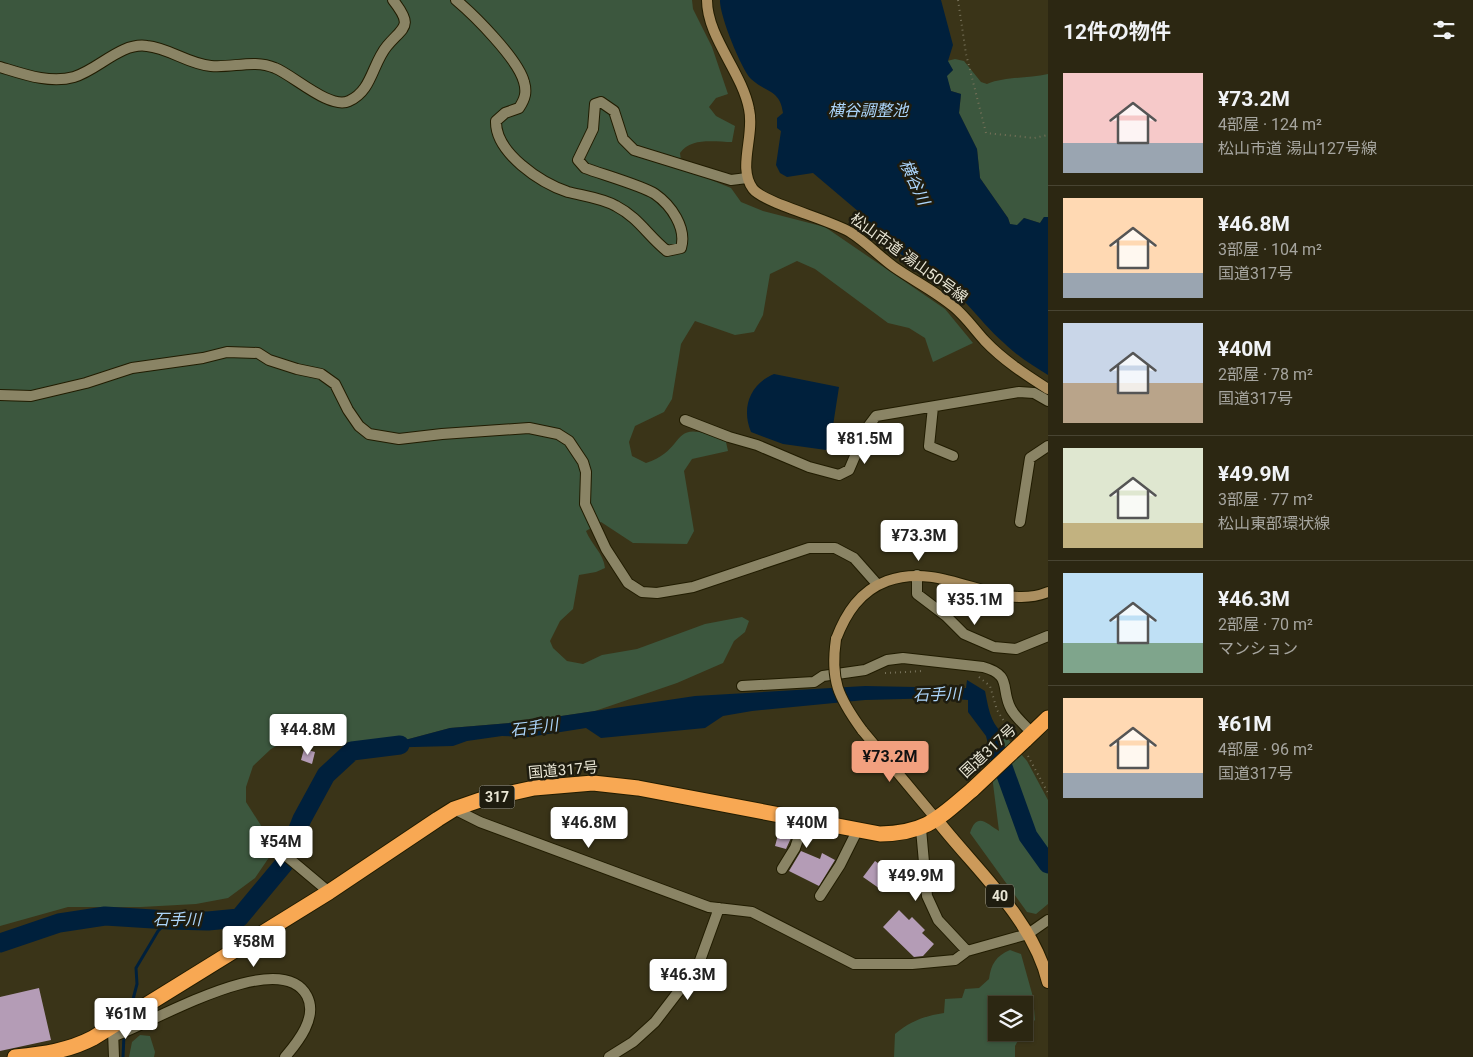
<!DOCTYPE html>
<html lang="ja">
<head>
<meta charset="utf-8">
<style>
	:root { --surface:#2c2712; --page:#342f1b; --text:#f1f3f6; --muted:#a6a59f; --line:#484432; --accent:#f2a07f }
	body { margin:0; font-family:Roboto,"Noto Sans JP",sans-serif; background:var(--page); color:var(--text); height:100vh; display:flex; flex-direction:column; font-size:19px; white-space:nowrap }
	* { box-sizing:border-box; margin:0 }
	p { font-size:16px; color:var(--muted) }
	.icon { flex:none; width:28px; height:28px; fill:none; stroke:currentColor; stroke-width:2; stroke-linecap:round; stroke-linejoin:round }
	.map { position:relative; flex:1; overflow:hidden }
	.panel { display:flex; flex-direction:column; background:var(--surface); width:425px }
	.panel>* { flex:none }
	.buttons { position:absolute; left:988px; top:996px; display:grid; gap:10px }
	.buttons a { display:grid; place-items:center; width:45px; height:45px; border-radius:0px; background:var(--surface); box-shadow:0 1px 4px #0004,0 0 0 1px var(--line); font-size:25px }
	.price { position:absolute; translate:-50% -42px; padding:0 11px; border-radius:5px; background:#fff; color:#222; font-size:16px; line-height:32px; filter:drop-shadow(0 1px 2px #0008) }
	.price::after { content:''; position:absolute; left:50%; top:30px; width:15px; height:11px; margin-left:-8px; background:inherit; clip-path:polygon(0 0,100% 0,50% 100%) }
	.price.on { background:var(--accent); color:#111 }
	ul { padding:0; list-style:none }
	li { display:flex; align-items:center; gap:15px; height:125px; padding:0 15px }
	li+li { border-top:1px solid var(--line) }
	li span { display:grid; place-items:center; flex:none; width:140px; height:100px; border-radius:0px; color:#555 }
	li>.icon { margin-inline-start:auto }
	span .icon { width:60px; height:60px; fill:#fffc; stroke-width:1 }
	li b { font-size:21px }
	h2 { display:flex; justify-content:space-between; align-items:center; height:60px; padding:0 15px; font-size:21px }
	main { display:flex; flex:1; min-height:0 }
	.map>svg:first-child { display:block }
	.green { fill:#3c573e }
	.water { fill:#00203c }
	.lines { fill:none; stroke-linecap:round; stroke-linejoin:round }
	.stream { stroke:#00203c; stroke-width:3 }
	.river { stroke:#00203c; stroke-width:19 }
	.building { fill:#b49cb6 }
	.street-casing { stroke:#211c01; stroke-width:12 }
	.secondary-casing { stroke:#211c01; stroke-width:12 }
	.primary-casing { stroke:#211c01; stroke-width:14 }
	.highway-casing { stroke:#211c01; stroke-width:17 }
	.path { stroke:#767159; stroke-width:2; stroke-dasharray:1 4; stroke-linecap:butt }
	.street { stroke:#8a8465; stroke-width:10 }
	.secondary { stroke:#ab8f60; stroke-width:10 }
	.primary { stroke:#cc9a5a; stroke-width:12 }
	.highway { stroke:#f8a853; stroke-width:15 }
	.secondary-bridge-casing { stroke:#211c01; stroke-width:12; stroke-linecap:butt }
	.highway-bridge-casing { stroke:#211c01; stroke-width:17; stroke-linecap:butt }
	.secondary-bridge { stroke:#ab8f60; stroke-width:10 }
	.highway-bridge { stroke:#f8a853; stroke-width:15 }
	.labels { text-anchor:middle; stroke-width:5; stroke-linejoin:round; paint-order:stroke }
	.shield { fill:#1e1c0f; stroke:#aca99a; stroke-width:1 }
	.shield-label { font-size:14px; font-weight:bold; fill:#e9e6d5 }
	.street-label { font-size:15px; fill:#e9e6d5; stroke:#1e1c0f }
	.water-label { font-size:16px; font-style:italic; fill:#acd5fb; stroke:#1e1c0f }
</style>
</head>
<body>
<main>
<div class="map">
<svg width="1048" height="1057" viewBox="0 0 1048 1057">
	<rect width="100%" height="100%" fill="#3a3418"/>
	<path class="green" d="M 0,0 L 692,0 L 693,9 L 712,47 L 728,94 L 716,98 L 709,107 L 716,116 L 735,126 L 732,142 C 715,142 691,137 680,153 L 682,168 L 731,188 L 741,202 L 763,211 L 825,227 L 945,309 L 973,343 L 933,362 L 925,338 L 909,328 L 888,323 L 815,269 L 797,261 L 770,274 L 763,315 L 754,332 L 735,335 L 695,321 L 681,344 L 672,399 L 664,412 L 635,426 L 629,442 L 632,456 L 646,463 C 690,449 667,414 726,442 L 728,451 L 692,459 L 684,471 L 694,531 L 687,544 L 633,543 L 601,522 L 586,531 C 591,544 604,554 605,568 L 596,572 L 579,575 L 573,609 L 560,621 L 550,641 L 553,648 L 567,661 L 583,664 L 602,655 L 637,649 L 705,624 L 742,617 L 749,621 L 745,632 L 734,641 L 723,663 L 677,683 L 595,711 L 521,722 L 450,728 L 375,748 L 337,740 L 291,738 L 271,749 L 253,766 L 246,787 L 246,802 L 269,838 L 270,856 L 255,878 L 228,898 L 196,904 L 141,907 L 68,907 L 0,926 Z
		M 955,59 L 964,61 L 981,82 L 987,84 C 1006,76 1028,79 1048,74 L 1048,217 L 1044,217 L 1040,223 L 1024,218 L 1017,226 L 1010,224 L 1008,218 L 980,178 L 977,149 L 959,113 L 961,94 L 951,91 L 946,76 L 953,70 L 947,61 Z
		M 1002,732 L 1027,761 L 1048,800 L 1048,904 L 1036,914 L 1027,912 L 970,833 C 977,811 987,824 999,831 L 988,744 L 1005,775 Z
		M 1010,950 L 1021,954 L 1033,997 L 1035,1020 L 1024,1030 L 1024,1005 L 996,1005 L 996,1032 L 1022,1033 L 1015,1046 L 1015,1057 L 894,1057 L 895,1034 C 910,1021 925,1016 944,1013 L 945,999 L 962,998 L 965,989 L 979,988 L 989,979 C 991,964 996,956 1010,950 Z
		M 140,1035 L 150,1036 L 155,1052 L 154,1057 L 129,1057 L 132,1042 Z"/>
	<path class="water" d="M 720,0 L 941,0 L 953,45 L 948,61 L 953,70 L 947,76 L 951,91 L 961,94 L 959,113 L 977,149 L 980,178 L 1008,218 L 1010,224 L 1017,225 L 1024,218 L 1040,223 L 1044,217 L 1048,217 L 1048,375 C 1032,365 1017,356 1004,343 C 976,319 956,282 920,269 L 855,219 L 859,212 L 813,173 L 787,177 L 780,173 L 776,165 L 781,131 L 777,128 L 777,118 L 783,113 C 780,89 766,93 751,79 C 741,69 719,14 720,0 Z
		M 774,374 L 839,387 L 830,445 L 826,450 L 783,444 L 751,432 C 741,408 750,384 774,374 Z
		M 967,680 L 985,691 C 988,705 990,723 1002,732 L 1006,776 L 988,744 L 986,736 L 968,712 L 968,700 L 942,698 L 865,700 L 752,711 L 723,716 L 705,728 L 601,738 L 586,728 L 529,737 L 502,736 L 467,741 L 453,746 L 375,748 L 450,728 L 521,722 L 695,696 L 865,686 L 966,688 Z"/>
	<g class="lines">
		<path class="stream" d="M 131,1007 L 137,984 L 136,968 L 158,931 L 169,920
			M 123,1057 L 124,1035"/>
		<path class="river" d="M 998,753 L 1028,836 L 1048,864
			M 0,943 L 59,923 L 105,916 L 169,920 L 208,921 L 239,918 L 284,864 L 302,819 L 326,775 L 352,751 L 400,745"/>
	</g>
	<path class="building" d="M 304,749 L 315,752 L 312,764 L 301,760 Z
		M 778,835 L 791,838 L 786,849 L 775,846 Z
		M 801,851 L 820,859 L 822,853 L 835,860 L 819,886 L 789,871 Z
		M 875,861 L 895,875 L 883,891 L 863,877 Z
		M 899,910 L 909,920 L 912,917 L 925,930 L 922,933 L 934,944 L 923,956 L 914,957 L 883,927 Z
		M 39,988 L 51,1040 L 0,1051 L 0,997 Z"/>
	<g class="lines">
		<defs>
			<path id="street" d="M 456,0 C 475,16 518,59 524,82 C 527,92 525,99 519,108 L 505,113 L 496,121 C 495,153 541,183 568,192 C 584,196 602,198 616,206 C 639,218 648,236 667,251 L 681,248 C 687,228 671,205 655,194 C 643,186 601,174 585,168 L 578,160 L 593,129 L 595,104 L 601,102 L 614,111 L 623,139 L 634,150 L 731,180 L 747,178
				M 0,67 C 23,74 50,84 74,77 C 98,70 121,42 147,46 C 169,48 188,64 211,66 C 233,68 254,59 275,68 C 293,75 330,110 349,101 C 372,91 372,64 387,46 C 404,26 414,27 393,0
				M 0,395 L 31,396 L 86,383 L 132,368 L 203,358 L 227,352 L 258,353 L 269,360 L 297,369 L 321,374 L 335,384 L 348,410 L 359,426 L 369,434 L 399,439 L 442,434 L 529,428 L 558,434 L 569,441 L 583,462 L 586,472 L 585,504 L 606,549 L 628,583 L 642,592 L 657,593 L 693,587 L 809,548 L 835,548 L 854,558 L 877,584
				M 933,407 L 929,446 L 953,456
				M 685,420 L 729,437 L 757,445 L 809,467 L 839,475 L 849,470 L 867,428 L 876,416 L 1019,392 L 1034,393 L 1048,401
				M 1020,522 L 1030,458 L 1048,446
				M 917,575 L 917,594 L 946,616 L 964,634 L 994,647 L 1016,649 L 1048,636
				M 742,686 L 814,682 L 823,676 L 865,670 L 887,660 L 903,658 L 983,667 C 1013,675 1000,689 1011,709 C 1016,718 1026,726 1032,733
				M 454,809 L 480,822 L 709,907 L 752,912 L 854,964 L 912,964 L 955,960 L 967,951 L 1028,934 L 1048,920
				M 921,829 L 927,896 L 938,920 L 967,951
				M 279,850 L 329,892
				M 782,869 L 795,848 L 805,819
				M 820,896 L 840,865 L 858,829
				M 113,1031 L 114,1057
				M 114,1036 C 151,1024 280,945 307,996 C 318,1017 298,1042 285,1057
				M 609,1057 L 633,1042 L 655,1022 L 698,966 L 719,908"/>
			<path id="secondary" d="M 707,0 C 707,37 742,72 749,109 C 755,136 737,168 753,189 C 764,203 828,219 850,232 C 866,242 879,256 894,267 C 914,281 935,291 954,307 C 966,317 974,329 985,341 C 1003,360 1026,375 1048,389
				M 836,639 C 846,613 860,591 887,581 C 946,560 997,613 1048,592
				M 862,730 L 937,820"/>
			<path id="primary" d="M 937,820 C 975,869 1033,919 1048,982"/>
			<path id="highway" d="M 1025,740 L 1048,718
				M 15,1057 C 43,1054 68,1051 93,1038 L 329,892 L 438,819 L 454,809 L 480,800 L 534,788 L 593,783 L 638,788 L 880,834 C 927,833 939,818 973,789"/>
		</defs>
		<use href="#street" class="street-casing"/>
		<use href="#secondary" class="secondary-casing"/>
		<use href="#primary" class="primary-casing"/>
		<use href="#highway" class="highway-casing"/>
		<path class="path" d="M 958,0 L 966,54 L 986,133 L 1034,138 L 1048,135
			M 885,673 L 923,671
			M 979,677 L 990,686 L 997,710 L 1012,734
			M 1028,756 L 1048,793"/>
		<use href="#street" class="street"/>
		<use href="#secondary" class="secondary"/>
		<use href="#primary" class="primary"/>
		<use href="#highway" class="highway"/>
		<defs>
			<path id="secondary-bridge" d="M 836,639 C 830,680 838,697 862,730"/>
			<path id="highway-bridge" d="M 973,789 L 1025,740"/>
		</defs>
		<use href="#secondary-bridge" class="secondary-bridge-casing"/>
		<use href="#highway-bridge" class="highway-bridge-casing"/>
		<use href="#secondary-bridge" class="secondary-bridge"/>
		<use href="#highway-bridge" class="highway-bridge"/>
	</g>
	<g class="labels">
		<g class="shield">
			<rect x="479.5" y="785.5" width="35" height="23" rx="4"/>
			<rect x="986" y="884.5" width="28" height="23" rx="4"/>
		</g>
		<g class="shield-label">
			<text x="497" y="802">317</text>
			<text x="1000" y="901">40</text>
		</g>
		<g class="street-label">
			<text transform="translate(909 258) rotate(36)" y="5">松山市道 湯山50号線</text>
			<text transform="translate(988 751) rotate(-43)" y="5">国道317号</text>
			<text transform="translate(563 770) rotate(-5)" y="5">国道317号</text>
		</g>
		<g class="water-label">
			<text x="868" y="116">横谷調整池</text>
			<text transform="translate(915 182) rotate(65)" y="6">横谷川</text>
			<text transform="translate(937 694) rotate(-2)" y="6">石手川</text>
			<text transform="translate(534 727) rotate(-7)" y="6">石手川</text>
			<text x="177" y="925">石手川</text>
		</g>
	</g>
</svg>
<div class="buttons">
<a><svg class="icon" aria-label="layers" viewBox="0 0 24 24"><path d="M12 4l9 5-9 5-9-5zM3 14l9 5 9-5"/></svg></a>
</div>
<b class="price" style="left:865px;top:465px">¥81.5M</b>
<b class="price" style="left:919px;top:562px">¥73.3M</b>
<b class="price" style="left:975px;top:626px">¥35.1M</b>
<b class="price" style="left:308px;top:756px">¥44.8M</b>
<b class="price on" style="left:890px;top:783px">¥73.2M</b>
<b class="price" style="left:589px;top:849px">¥46.8M</b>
<b class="price" style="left:807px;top:849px">¥40M</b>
<b class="price" style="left:281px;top:868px">¥54M</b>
<b class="price" style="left:916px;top:902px">¥49.9M</b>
<b class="price" style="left:254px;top:968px">¥58M</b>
<b class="price" style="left:688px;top:1001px">¥46.3M</b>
<b class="price" style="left:126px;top:1040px">¥61M</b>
</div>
<section class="panel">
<h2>12件の物件<svg class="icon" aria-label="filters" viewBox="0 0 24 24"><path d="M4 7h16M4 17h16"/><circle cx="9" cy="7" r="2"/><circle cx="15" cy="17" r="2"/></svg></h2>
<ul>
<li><span style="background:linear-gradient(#f6c9c9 70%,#9aa5b1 0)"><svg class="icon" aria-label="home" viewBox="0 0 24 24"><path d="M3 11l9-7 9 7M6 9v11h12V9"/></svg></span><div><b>¥73.2M</b><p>4部屋 · 124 m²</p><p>松山市道 湯山127号線</p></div></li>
<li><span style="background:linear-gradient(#ffd9b3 75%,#9aa5b1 0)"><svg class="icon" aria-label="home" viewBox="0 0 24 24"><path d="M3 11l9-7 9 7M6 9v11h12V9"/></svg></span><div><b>¥46.8M</b><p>3部屋 · 104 m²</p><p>国道317号</p></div></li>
<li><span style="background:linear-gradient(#c9d6e8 60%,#b9a48a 0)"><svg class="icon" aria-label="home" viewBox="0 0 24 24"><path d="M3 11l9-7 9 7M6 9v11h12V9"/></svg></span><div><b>¥40M</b><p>2部屋 · 78 m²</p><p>国道317号</p></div></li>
<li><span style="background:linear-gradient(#dfe7d0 75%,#c2b280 0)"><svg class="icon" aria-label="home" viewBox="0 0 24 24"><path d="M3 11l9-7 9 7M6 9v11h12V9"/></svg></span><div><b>¥49.9M</b><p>3部屋 · 77 m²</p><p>松山東部環状線</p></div></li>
<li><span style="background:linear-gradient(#bfe0f5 70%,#7fa58c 0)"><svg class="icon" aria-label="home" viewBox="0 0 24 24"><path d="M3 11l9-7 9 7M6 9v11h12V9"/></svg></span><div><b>¥46.3M</b><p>2部屋 · 70 m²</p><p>マンション</p></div></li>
<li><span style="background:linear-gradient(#ffd9b3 75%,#9aa5b1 0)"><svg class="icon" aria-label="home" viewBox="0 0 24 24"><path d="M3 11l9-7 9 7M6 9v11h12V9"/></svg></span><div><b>¥61M</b><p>4部屋 · 96 m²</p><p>国道317号</p></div></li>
</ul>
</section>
</main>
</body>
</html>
